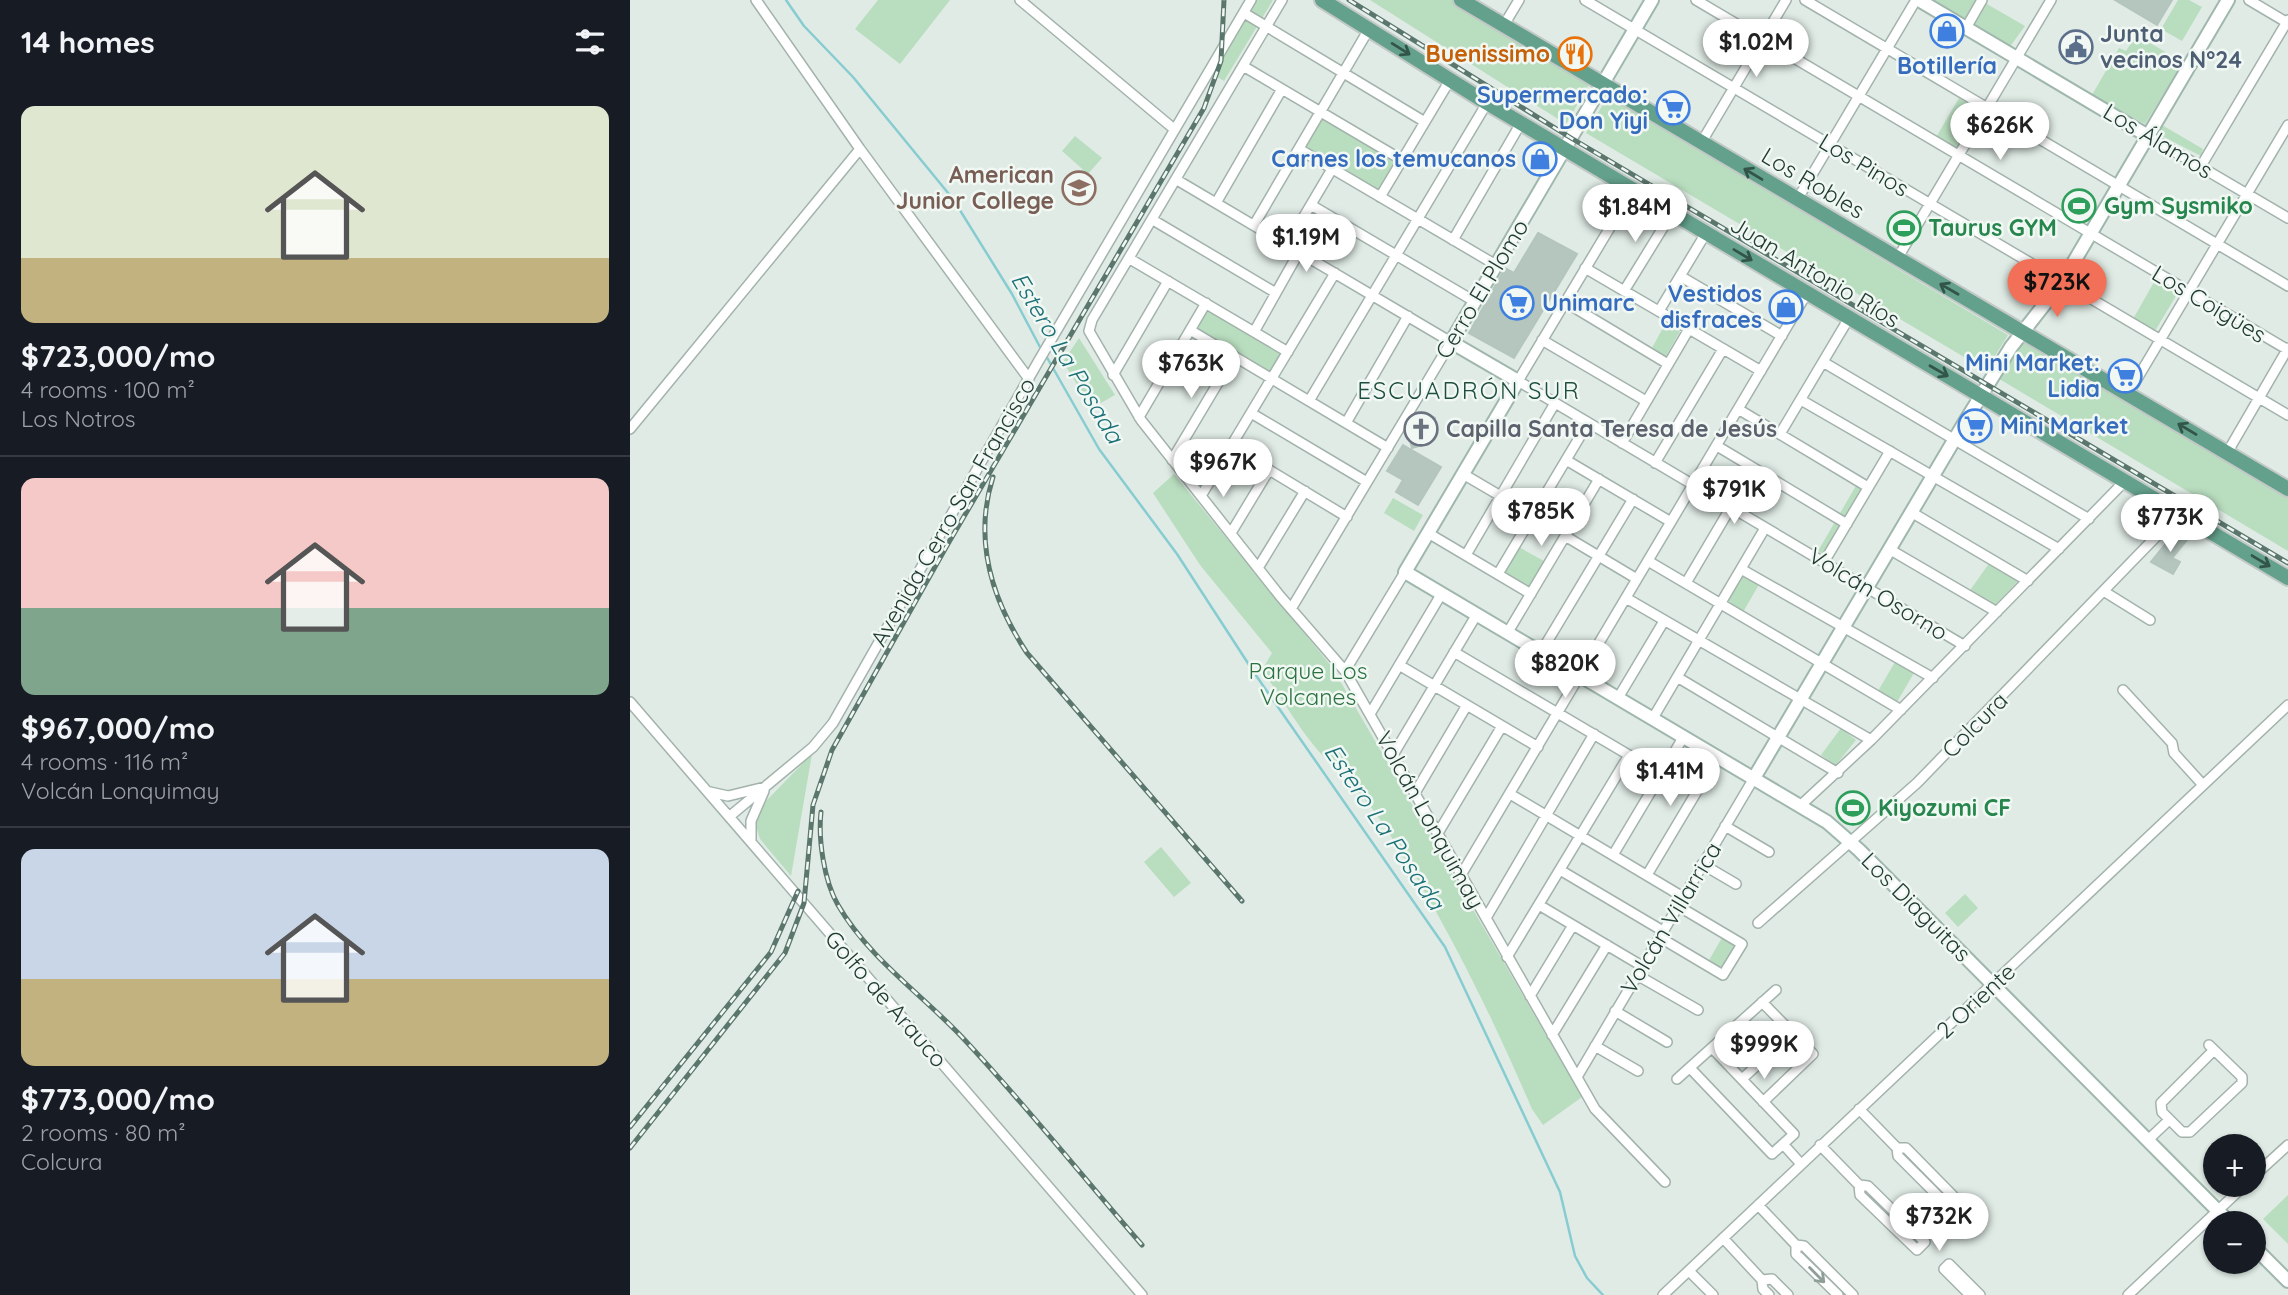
<!DOCTYPE html>
<html lang="en">
<head>
<meta charset="utf-8">
<style>
	:root { --surface:#171b24; --page:#20242c; --text:#f1f3f6; --muted:#9ea1a6; --line:#363941; --accent:#f27057 }
	body { margin:0; font-family:Quicksand,sans-serif; background:var(--page); color:var(--text); height:100vh; display:flex; flex-direction:column; font-size:26px; white-space:nowrap }
	* { box-sizing:border-box; margin:0 }
	p { font-size:23px; color:var(--muted) }
	.icon { flex:none; width:38px; height:38px; fill:none; stroke:currentColor; stroke-width:2; stroke-linecap:round; stroke-linejoin:round }
	.map { position:relative; flex:1; overflow:hidden }
	.sheet { display:flex; flex-direction:column; background:var(--surface); width:630px }
	.sheet>* { flex:none }
	.tools { position:absolute; left:1573px; top:1134px; display:grid; gap:14px }
	.tools a { display:grid; place-items:center; width:63px; height:63px; border-radius:50%; background:var(--surface); box-shadow:0 2px 5px #0004; font-size:35px }
	.price { position:absolute; translate:-50% -60px; padding:0 16px; border-radius:24px; background:#fff; color:#222; font-size:23px; line-height:46px; filter:drop-shadow(0 2px 4px #0008) }
	.price::after { content:''; position:absolute; left:50%; top:42px; width:21px; height:16px; margin-left:-10px; background:inherit; clip-path:polygon(0 0,100% 0,50% 100%) }
	.price.active { background:var(--accent); color:#111 }
	ul { padding:0; list-style:none }
	li { display:grid; align-content:center; gap:14px; height:371px; padding:0 21px }
	li+li { border-top:2px solid var(--line) }
	li span { display:grid; place-items:center; height:217px; border-radius:14px; color:#555 }
	li>.icon { margin-inline-start:auto }
	span .icon { width:126px; height:126px; fill:#fffc; stroke-width:1 }
	li b { font-size:30px }
	h2 { display:flex; justify-content:space-between; align-items:center; height:84px; padding:0 21px; font-size:30px }
	main { display:flex; flex:1; min-height:0 }
	.map>svg:first-child { display:block }
	.green { fill:#b9ddbf }
	.lines { fill:none; stroke-linecap:round; stroke-linejoin:round }
	.stream { stroke:#87ccd1; stroke-width:2.5 }
	.building { fill:#b5c6be; stroke:#b3c5bc; stroke-width:2 }
	.street-casing { stroke:#a3b3ac; stroke-width:12 }
	.secondary-casing { stroke:#9fb7ac; stroke-width:16 }
	.primary-casing { stroke:#c1c8c6; stroke-width:18 }
	.street { stroke:#fff; stroke-width:9 }
	.secondary { stroke:#fff; stroke-width:12 }
	.primary { stroke:#64a18c; stroke-width:14 }
	.rail-casing { stroke:#5b776d; stroke-width:5 }
	.rail { stroke:#f1f8f4; stroke-width:2.5; stroke-dasharray:8; stroke-linecap:butt }
	.oneway { stroke:#325548 }
	.oneway2 { stroke:#909e98 }
	.labels { text-anchor:middle; stroke-width:5; stroke-linejoin:round; paint-order:stroke }
	.service-label { font-size:23px; font-weight:bold; fill:#4e5e75; stroke:#f1f8f4; text-anchor:start }
	.food-label { font-size:23px; font-weight:bold; fill:#c56008; stroke:#f1f8f4; text-anchor:end }
	.shop-label { font-size:23px; font-weight:bold; fill:#366cbe; stroke:#f1f8f4; text-anchor:end }
	.street-label { font-size:23px; fill:#213c32; stroke:#f1f8f4 }
	.education-label { font-size:23px; font-weight:bold; fill:#785e54; stroke:#f1f8f4; text-anchor:end }
	.leisure-label { font-size:23px; font-weight:bold; fill:#27864d; stroke:#f1f8f4; text-anchor:start }
	.worship-label { font-size:23px; font-weight:bold; fill:#5b616d; stroke:#f1f8f4; text-anchor:start }
	.park-label { font-size:23px; fill:#2b7240; stroke:#f1f8f4 }
	.water-label { font-size:24px; font-style:italic; fill:#1b7077; stroke:#f1f8f4 }
	.neighbourhood-label { font-size:24px; letter-spacing:2px; fill:#1d4e3e; stroke:#f1f8f4 }
</style>
</head>
<body>
<main>
<section class="sheet">
<h2>14 homes<svg class="icon" aria-label="filters" viewBox="0 0 24 24"><path d="M4 7h16M4 17h16"/><circle cx="9" cy="7" r="2"/><circle cx="15" cy="17" r="2"/></svg></h2>
<ul>
<li><span style="background:linear-gradient(#dfe7d0 70%,#c2b280 0)"><svg class="icon" aria-label="home" viewBox="0 0 24 24"><path d="M3 11l9-7 9 7M6 9v11h12V9"/></svg></span><div><b>$723,000/mo</b><p>4 rooms · 100 m²</p><p>Los Notros</p></div></li>
<li><span style="background:linear-gradient(#f6c9c9 60%,#7fa58c 0)"><svg class="icon" aria-label="home" viewBox="0 0 24 24"><path d="M3 11l9-7 9 7M6 9v11h12V9"/></svg></span><div><b>$967,000/mo</b><p>4 rooms · 116 m²</p><p>Volcán Lonquimay</p></div></li>
<li><span style="background:linear-gradient(#c9d6e8 60%,#c2b280 0)"><svg class="icon" aria-label="home" viewBox="0 0 24 24"><path d="M3 11l9-7 9 7M6 9v11h12V9"/></svg></span><div><b>$773,000/mo</b><p>2 rooms · 80 m²</p><p>Colcura</p></div></li>
</ul>
</section>
<div class="map">
<svg width="1658" height="1295" viewBox="0 0 1658 1295">
	<rect width="100%" height="100%" fill="#e0ebe5"/>
	<path class="green" d="M 248,0 L 320,0 L 270,64 L 225,29 Z
		M 626,0 L 643,0 L 594,81 L 582,74 Z
		M 740,0 L 825,0 L 961,81 L 936,124 Z
		M 1297,0 L 1350,0 L 1395,26 L 1379,48 Z
		M 1548,0 L 1559,0 L 1572,7 L 1552,41 L 1531,29 Z
		M 1506,35 L 1553,62 L 1515,124 L 1462,95 L 1489,48 L 1496,51 Z
		M 978,96 L 1378,335 L 1356,370 L 956,133 Z
		M 1329,98 L 1350,110 L 1326,150 L 1305,139 Z
		M 694,118 L 765,159 L 766,164 L 751,188 L 745,190 L 675,150 L 673,146 L 689,119 Z
		M 1532,125 L 1573,149 L 1571,156 L 1532,136 L 1530,132 Z
		M 445,136 L 472,158 L 458,174 L 432,151 Z
		M 1527,277 L 1549,291 L 1525,331 L 1503,319 Z
		M 579,310 L 651,352 L 653,356 L 642,373 L 568,331 L 567,326 Z
		M 1035,324 L 1050,331 L 1036,356 L 1022,348 Z
		M 449,338 L 485,395 L 462,408 L 433,362 Z
		M 1391,341 L 1658,497 L 1658,551 L 1366,377 Z
		M 544,474 L 702,667 L 952,1097 L 913,1125 L 902,1109 C 859,1009 811,912 751,821 C 735,796 714,778 694,757 C 670,732 652,698 632,670 L 642,653 L 570,565 L 523,493 Z
		M 1227,484 L 1234,488 L 1194,555 L 1188,551 Z
		M 763,498 L 793,515 L 784,531 L 754,513 Z
		M 887,546 L 914,561 L 900,586 L 895,587 L 875,575 L 873,568 Z
		M 1360,562 L 1387,577 L 1388,581 L 1362,608 L 1338,593 Z
		M 1111,574 L 1130,583 L 1113,612 L 1096,599 Z
		M 1265,662 L 1284,673 L 1267,702 L 1248,691 Z
		M 1211,728 L 1226,740 L 1205,766 L 1191,755 Z
		M 182,754 L 161,876 L 130,839 L 125,823 L 136,801 Z
		M 531,847 L 561,883 L 544,897 L 514,862 Z
		M 1335,894 L 1348,908 L 1328,927 L 1315,913 Z
		M 1093,936 L 1109,945 L 1093,971 L 1078,962 Z
		M 1658,1195 L 1658,1244 L 1633,1219 Z"/>
	<g class="lines">
		<path class="stream" d="M 156,0 L 174,26 L 223,77 L 323,199 L 382,294 L 411,349
			M 415,354 L 469,449 L 547,554 L 625,674 L 815,947 L 930,1192 L 945,1256 L 957,1278 L 973,1295"/>
	</g>
	<path class="building" d="M 1485,0 L 1542,0 L 1527,25 Z
		M 908,233 L 947,254 L 884,358 L 839,333 L 875,268 L 884,273 Z
		M 796,413 L 805,418 L 793,445 L 782,448 L 779,436 L 788,418 L 792,420 Z
		M 773,445 L 811,467 L 788,505 L 766,492 L 773,480 L 757,471 Z
		M 1545,532 L 1557,540 L 1542,558 L 1550,562 L 1543,574 L 1521,562 Z
		M 1219,795 L 1237,806 L 1228,821 L 1210,810 Z"/>
	<g class="lines">
		<defs>
			<path id="street" d="M 126,0 L 230,149 L 399,379
				M 390,0 L 544,129
				M 652,0 L 462,320 L 459,331 L 511,420 L 650,596 L 715,671 L 965,1109 L 1035,1182
				M 955,0 L 1658,415
				M 1066,0 L 1658,350
				M 1175,0 L 1658,286
				M 1619,0 L 1656,22
				M 614,13 L 795,122
				M 874,25 L 889,0
				M 1336,28 L 1352,0
				M 613,66 L 772,160
				M 1518,136 L 1658,218
				M 1071,143 L 1156,0
				M 669,149 L 866,265
				M 1571,166 L 1658,20
				M 547,180 L 821,342 L 661,609
				M 1003,189 L 888,381 L 1335,646
				M 750,197 L 820,80
				M 1167,200 L 1286,0
				M 586,203 L 652,89
				M 681,205 L 844,301
				M 523,220 L 646,293
				M 624,225 L 739,29
				M 823,240 L 891,123
				M 657,245 L 702,169
				M 500,259 L 658,352
				M 1267,259 L 1421,0
				M 955,268 L 1131,371
				M 1050,276 L 1152,336
				M 994,291 L 1042,213
				M 935,302 L 1038,364
				M 1029,311 L 1076,233
				M 560,330 L 758,448
				M 624,332 L 669,252
				M 912,340 L 1016,401
				M 1193,362 L 1459,519
				M 483,375 L 538,281
				M 1498,394 L 1658,125
				M 1171,400 L 1429,549
				M 679,401 L 857,103
				M 1108,409 L 1238,487
				M 621,413 L 737,482
				M 509,417 L 576,303
				M 716,423 L 778,316
				M 0,429 L 230,149
				M 1150,434 L 1219,318
				M 992,443 L 1059,329
				M 1087,446 L 1217,524
				M 601,447 L 717,517
				M 1597,453 L 1658,348
				M 542,460 L 604,356
				M 936,460 L 1041,522
				M 1025,463 L 1093,349
				M 833,474 L 903,515
				M 571,496 L 705,273
				M 1281,512 L 1398,581
				M 601,533 L 639,470
				M 798,533 L 901,594
				M 935,536 L 1007,579
				M 1259,549 L 1367,612
				M 836,555 L 925,403
				M 1018,561 L 1271,710
				M 1194,562 L 1260,451
				M 628,568 L 675,491
				M 1111,569 L 1303,678
				M 868,574 L 958,423
				M 1056,583 L 1101,507
				M 1475,592 L 1520,620
				M 996,598 L 1241,740
				M 878,632 L 969,479
				M 824,652 L 1031,774
				M 911,652 L 1003,499
				M 769,665 L 908,747
				M 715,671 L 775,572
				M 1047,677 L 1208,773
				M 1493,690 L 1542,743 L 1544,753 L 1573,785
				M 988,698 L 1034,621
				M 0,702 L 512,1295
				M 740,714 L 812,593
				M 1023,718 L 1135,528
				M 763,755 L 847,614
				M 80,792 L 98,796 L 135,787
				M 785,793 L 837,705
				M 880,794 L 1053,897
				M 1171,805 L 1241,740 L 1495,481
				M 100,816 L 183,747 L 203,723 L 408,362 L 621,0
				M 1095,826 L 1139,852
				M 808,833 L 872,726
				M 121,841 L 121,821 L 134,791
				M 983,855 L 1054,736
				M 1072,864 L 1106,884
				M 930,870 L 1033,931
				M 831,875 L 1177,293
				M 1017,875 L 1088,756
				M 909,905 L 1012,966
				M 856,918 L 964,734
				M 1128,923 L 1287,783 L 1549,513
				M 1029,937 L 1093,975 L 1112,944 L 1048,906
				M 877,957 L 999,755
				M 1007,975 L 1068,1010
				M 900,996 L 943,925
				M 1132,1002 L 1183,1054 L 1133,1102
				M 985,1011 L 1037,1042
				M 922,1035 L 977,945
				M 1579,1045 L 1612,1077 L 1612,1083 L 1560,1132 L 1552,1132 L 1532,1112 L 1531,1103 L 1584,1050
				M 965,1046 L 1008,1071
				M 1060,1068 L 1142,1154 L 1164,1134 L 1082,1048
				M 947,1077 L 1124,778
				M 1047,1079 L 1146,990
				M 1112,1079 L 1162,1033
				M 1229,1109 L 1267,1148
				M 1518,1140 L 1539,1120
				M 1153,1144 L 1171,1164
				M 1190,1145 L 1229,1185
				M 1267,1148 L 1276,1148 L 1333,1206 L 1325,1213 L 1268,1156 Z
				M 1624,1176 L 1658,1145
				M 1229,1185 L 1238,1186 L 1295,1242 L 1287,1250 L 1230,1195 Z
				M 1128,1205 L 1166,1245
				M 1093,1238 L 1132,1280
				M 1059,1271 L 1083,1295
				M 1033,1295 L 1658,705
				M 1139,1295 L 1133,1289 L 1132,1280 L 1142,1279 L 1158,1295
				M 1208,1295 L 1166,1254 L 1166,1245 L 1174,1246 L 1223,1295
				M 1340,1295 L 1314,1269 L 1319,1264 L 1350,1295
				M 1498,1295 L 1615,1185"/>
			<path id="secondary" d="M 1022,0 L 821,342 L 888,381 L 775,572 L 1197,822 L 1229,850 L 1600,1223
				M 1289,0 L 1518,136
				M 1124,778 L 1336,420 L 1381,347 L 1432,282 L 1598,0
				M 1624,1247 L 1658,1281"/>
			<path id="primary" d="M 692,0 L 857,103 L 1658,578
				M 831,0 L 1658,489"/>
		</defs>
		<use href="#street" class="street-casing"/>
		<use href="#secondary" class="secondary-casing"/>
		<use href="#primary" class="primary-casing"/>
		<use href="#street" class="street"/>
		<use href="#secondary" class="secondary"/>
		<use href="#primary" class="primary"/>
		<defs>
			<path id="rail" d="M 719,0 L 941,138 L 1658,563
				M 363,477 C 343,540 362,600 397,653 L 612,901
				M 191,812 C 188,839 194,881 208,905 C 238,957 290,993 331,1036 C 394,1103 452,1176 512,1245
				M 0,1127 L 141,952 L 168,891
				M 0,1148 L 155,953 L 174,903 L 183,805 L 202,750 L 319,542 L 574,108 L 591,61 L 594,0"/>
		</defs>
		<use href="#rail" class="rail-casing"/>
		<use href="#rail" class="rail"/>
	</g>
	<defs><path id="oneway-shaft" d="M-6 0H5M1.5-3L5.5 0L1.5 3" fill="none" stroke-width="1.6" stroke-linecap="round" stroke-linejoin="round" transform="scale(1.75)"/></defs>
	<g class="oneway">
		<use href="#oneway-shaft" transform="translate(771 49) rotate(32)"/>
		<use href="#oneway-shaft" transform="translate(1123 174) rotate(-149)"/>
		<use href="#oneway-shaft" transform="translate(1113 255) rotate(31)"/>
		<use href="#oneway-shaft" transform="translate(1319 289) rotate(-150)"/>
		<use href="#oneway-shaft" transform="translate(1309 371) rotate(30)"/>
		<use href="#oneway-shaft" transform="translate(1557 429) rotate(-149)"/>
		<use href="#oneway-shaft" transform="translate(1631 561) rotate(31)"/>
	</g>
	<use class="oneway2" href="#oneway-shaft" transform="translate(1187 1275) rotate(45)"/>
	<defs>
		<symbol id="shop-ring" viewBox="-11 -11 22 22"><circle r="9.5" fill="#f1f8f4" stroke="#3f7fe0" stroke-width="1.5"/><path d="M-5-2.5h2.3a2.7 3.5 0 0 1 5.4 0H5L5.5 6h-11ZM-1.5-2.5h3a1.5 2.3 0 0 0-3 0Z" fill="#3f7fe0"/></symbol>
		<symbol id="civic-ring" viewBox="-11 -11 22 22"><circle r="9.5" fill="#f1f8f4" stroke="#5c6f8a" stroke-width="1.5"/><path d="M-.6-6.5H3V-4.5H.6V-3L4-1V1h2V6H-6V1h2V-1L-.6-3ZM-1.2 2.5V6h2.4V2.5Z" fill="#5c6f8a"/></symbol>
		<symbol id="restaurant-ring" viewBox="-11 -11 22 22"><circle r="9.5" fill="#f1f8f4" stroke="#e8710a" stroke-width="1.5"/><path d="M-5-6h1v4h1v-4h1v4h1v-4h1v5L-1.5 .5V6h-2V.5L-5-1ZM5-6V6H3V1.5H1.5Q1.5-4 5-6Z" fill="#e8710a"/></symbol>
		<symbol id="supermarket-ring" viewBox="-11 -11 22 22"><circle r="9.5" fill="#f1f8f4" stroke="#3f7fe0" stroke-width="1.5"/><path d="M-6-5.5h2.5l.6 2H6L4.5 2H-2.5L-4.4-4H-6ZM-1.5 3.2a1.3 1.3 0 1 0 .1 0ZM3 3.2a1.3 1.3 0 1 0 .1 0Z" fill="#3f7fe0"/></symbol>
		<symbol id="school-ring" viewBox="-11 -11 22 22"><circle r="9.5" fill="#f1f8f4" stroke="#8d6e63" stroke-width="1.5"/><path d="M0-5L7-2L0 1L-7-2ZM-4 1L0 2.5L4 1V4Q0 6-4 4Z" fill="#8d6e63"/></symbol>
		<symbol id="stadium-ring" viewBox="-11 -11 22 22"><circle r="9.5" fill="#f1f8f4" stroke="#2e9e5b" stroke-width="1.5"/><path d="M0-5a6.5 5 0 1 0 0 10a6.5 5 0 1 0 0-10ZM-3.5-1.8h7v3.6h-7Z" fill="#2e9e5b"/></symbol>
		<symbol id="church-ring" viewBox="-11 -11 22 22"><circle r="9.5" fill="#f1f8f4" stroke="#6b7280" stroke-width="1.5"/><path d="M-1.2-6h2.4v3.5h3.3v2.4h-3.3V6h-2.4V-.1h-3.3v-2.4h3.3Z" fill="#6b7280"/></symbol>
	</defs>
	<g fill-rule="evenodd">
		<use href="#shop-ring" x="1298" y="12" width="38" height="38"/>
		<use href="#civic-ring" x="1427" y="28" width="38" height="38"/>
		<use href="#restaurant-ring" x="926" y="35" width="38" height="38"/>
		<use href="#supermarket-ring" x="1024" y="89" width="38" height="38"/>
		<use href="#shop-ring" x="891" y="140" width="38" height="38"/>
		<use href="#school-ring" x="430" y="169" width="38" height="38"/>
		<use href="#stadium-ring" x="1430" y="187" width="38" height="38"/>
		<use href="#stadium-ring" x="1255" y="209" width="38" height="38"/>
		<use href="#supermarket-ring" x="868" y="284" width="38" height="38"/>
		<use href="#shop-ring" x="1137" y="288" width="38" height="38"/>
		<use href="#supermarket-ring" x="1476" y="357" width="38" height="38"/>
		<use href="#supermarket-ring" x="1326" y="407" width="38" height="38"/>
		<use href="#church-ring" x="772" y="410" width="38" height="38"/>
		<use href="#stadium-ring" x="1204" y="789" width="38" height="38"/>
	</g>
	<g class="labels">
		<g class="service-label">
			<text x="1470" y="42">Junta<tspan x="1470" dy="26">vecinos N°24</tspan></text>
		</g>
		<g class="food-label">
			<text x="920" y="62">Buenissimo</text>
		</g>
		<g class="shop-label">
			<text x="1317" y="74" text-anchor="middle">Botillería</text>
			<text x="1018" y="103">Supermercado:<tspan x="1018" dy="26">Don Yiyi</tspan></text>
			<text x="886" y="167">Carnes los temucanos</text>
			<text x="1132" y="302">Vestidos<tspan x="1132" dy="26">disfraces</tspan></text>
			<text x="912" y="311" text-anchor="start">Unimarc</text>
			<text x="1470" y="371">Mini Market:<tspan x="1470" dy="26">Lidia</tspan></text>
			<text x="1370" y="434" text-anchor="start">Mini Market</text>
		</g>
		<g class="street-label">
			<text transform="translate(1528 141) rotate(31)" y="8">Los Álamos</text>
			<text transform="translate(1234 165) rotate(31)" y="8">Los Pinos</text>
			<text transform="translate(1183 183) rotate(31)" y="8">Los Robles</text>
			<text transform="translate(1185 272) rotate(31)" y="8">Juan Antonio Ríos</text>
			<text transform="translate(852 289) rotate(-59)" y="8">Cerro El Plomo</text>
			<text transform="translate(1579 304) rotate(31)" y="8">Los Coigües</text>
			<text transform="translate(323 512) rotate(-60)" y="8">Avenida Cerro San Francisco</text>
			<text transform="translate(1248 594) rotate(31)" y="8">Volcán Osorno</text>
			<text transform="translate(1345 725) rotate(-45)" y="8">Colcura</text>
			<text transform="translate(800 820) rotate(61)" y="8">Volcán Lonquimay</text>
			<text transform="translate(1286 907) rotate(45)" y="8">Los Diaguitas</text>
			<text transform="translate(1041 918) rotate(-59)" y="8">Volcán Villarrica</text>
			<text transform="translate(256 999) rotate(49)" y="8">Golfo de Arauco</text>
			<text transform="translate(1346 1001) rotate(-43)" y="8">2 Oriente</text>
		</g>
		<g class="education-label">
			<text x="424" y="183">American<tspan x="424" dy="26">Junior College</tspan></text>
		</g>
		<g class="leisure-label">
			<text x="1474" y="214">Gym Sysmiko</text>
			<text x="1298" y="236">Taurus GYM</text>
			<text x="1248" y="816">Kiyozumi CF</text>
		</g>
		<g class="worship-label">
			<text x="816" y="437">Capilla Santa Teresa de Jesús</text>
		</g>
		<g class="park-label">
			<text x="678" y="679">Parque Los<tspan x="678" dy="26">Volcanes</tspan></text>
		</g>
		<g class="water-label">
			<text transform="translate(437 358) rotate(59)" y="8">Estero La Posada</text>
			<text transform="translate(754 827) rotate(56)" y="8">Estero La Posada</text>
		</g>
		<g class="neighbourhood-label">
			<text x="839" y="399">ESCUADRÓN SUR</text>
		</g>
	</g>
</svg>
<div class="tools">
<a>+</a>
<a>−</a>
</div>
<b class="price" style="left:1126px;top:79px">$1.02M</b>
<b class="price" style="left:1370px;top:162px">$626K</b>
<b class="price" style="left:1005px;top:244px">$1.84M</b>
<b class="price" style="left:676px;top:274px">$1.19M</b>
<b class="price active" style="left:1427px;top:319px">$723K</b>
<b class="price" style="left:561px;top:400px">$763K</b>
<b class="price" style="left:593px;top:499px">$967K</b>
<b class="price" style="left:1104px;top:526px">$791K</b>
<b class="price" style="left:911px;top:548px">$785K</b>
<b class="price" style="left:1540px;top:554px">$773K</b>
<b class="price" style="left:935px;top:700px">$820K</b>
<b class="price" style="left:1040px;top:808px">$1.41M</b>
<b class="price" style="left:1134px;top:1081px">$999K</b>
<b class="price" style="left:1309px;top:1253px">$732K</b>
</div>
</main>
</body>
</html>
